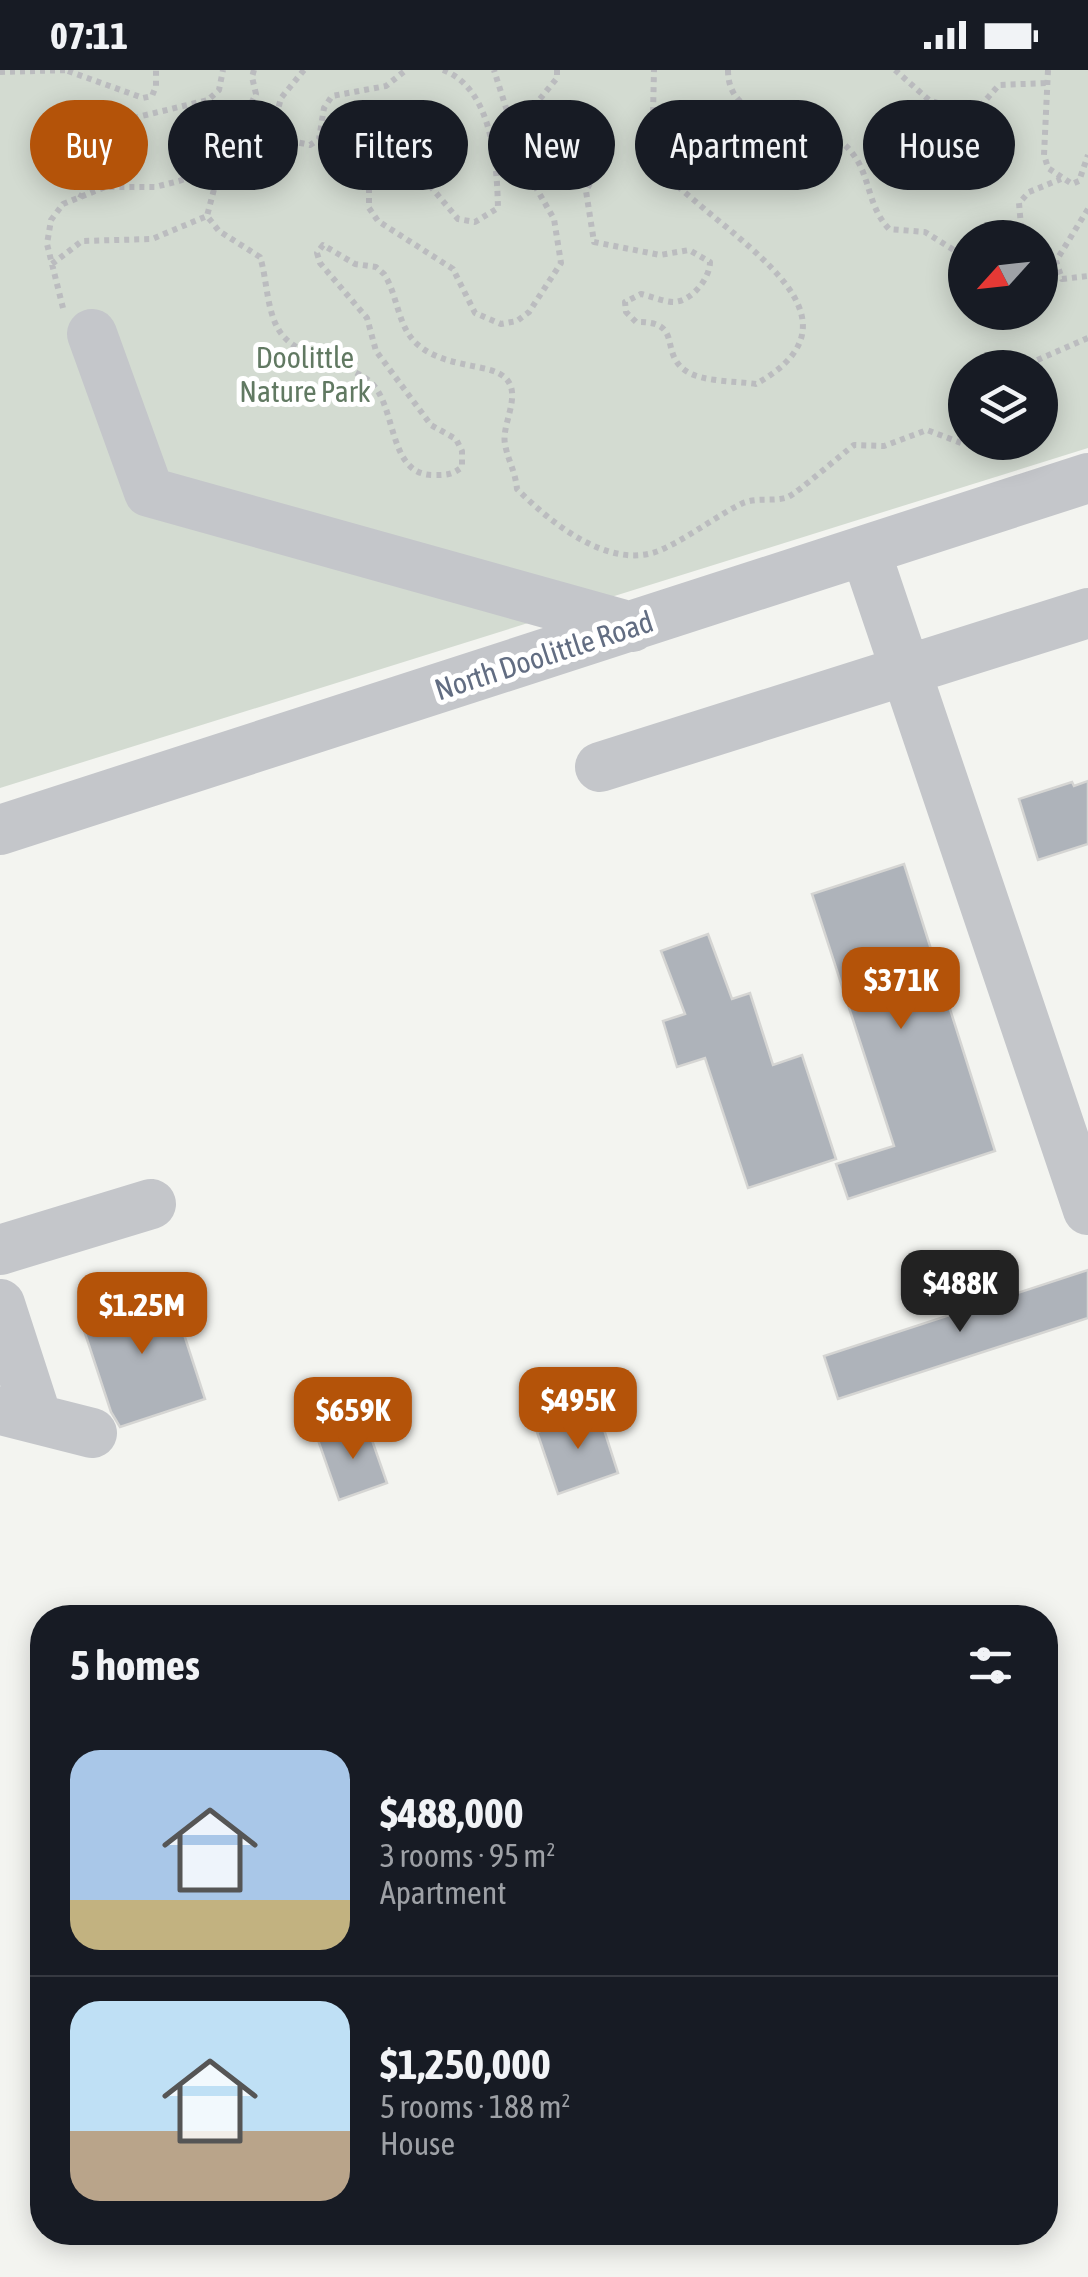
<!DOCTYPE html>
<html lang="en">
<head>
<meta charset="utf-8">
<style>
	:root { --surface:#171b24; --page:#20242c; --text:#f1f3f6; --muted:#9ea1a6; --line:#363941; --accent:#b45309 }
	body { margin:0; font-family:"Asap Condensed",sans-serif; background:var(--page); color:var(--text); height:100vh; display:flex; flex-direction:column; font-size:38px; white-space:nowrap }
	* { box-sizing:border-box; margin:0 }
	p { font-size:32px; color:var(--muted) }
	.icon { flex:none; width:55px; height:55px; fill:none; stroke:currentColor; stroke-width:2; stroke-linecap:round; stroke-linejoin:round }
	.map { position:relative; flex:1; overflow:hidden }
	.sheet { position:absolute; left:30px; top:1535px; width:1028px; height:640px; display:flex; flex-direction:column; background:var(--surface); border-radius:40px; box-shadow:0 5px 25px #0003 }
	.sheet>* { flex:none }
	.hud { position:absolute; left:30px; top:30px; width:1030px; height:90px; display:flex; gap:20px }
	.needle { width:65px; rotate:243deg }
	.controls { position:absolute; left:948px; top:150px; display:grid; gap:20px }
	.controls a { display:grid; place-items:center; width:110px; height:110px; border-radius:50%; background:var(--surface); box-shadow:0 5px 25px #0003; font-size:50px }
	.price { position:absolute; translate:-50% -85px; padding:0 22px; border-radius:20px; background:var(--accent); color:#fff; font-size:32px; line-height:65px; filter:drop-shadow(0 2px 5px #0008) }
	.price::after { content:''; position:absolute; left:50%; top:60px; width:30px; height:22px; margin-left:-15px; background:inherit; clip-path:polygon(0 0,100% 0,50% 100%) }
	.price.current { background:#222; color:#fff }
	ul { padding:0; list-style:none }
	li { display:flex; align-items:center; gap:30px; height:250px; padding:0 40px }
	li+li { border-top:2px solid var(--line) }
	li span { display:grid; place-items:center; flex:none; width:280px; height:200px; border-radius:30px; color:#555 }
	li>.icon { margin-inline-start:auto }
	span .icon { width:120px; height:120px; fill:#fffc; stroke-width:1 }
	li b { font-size:42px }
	h2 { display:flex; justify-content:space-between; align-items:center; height:120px; padding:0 40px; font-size:42px }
	.tag { padding:0 35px; border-radius:45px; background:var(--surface); box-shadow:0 5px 25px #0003; font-size:35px; line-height:90px }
	.tag.current { background:var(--accent); color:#fff }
	.status { display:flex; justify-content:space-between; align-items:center; height:70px; padding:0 50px; background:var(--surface); direction:ltr }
	.status svg { height:28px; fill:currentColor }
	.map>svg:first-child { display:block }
	.green { fill:#d3dbd1; fill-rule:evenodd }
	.building { fill:#aeb3ba; stroke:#d5d5d3; stroke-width:2.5 }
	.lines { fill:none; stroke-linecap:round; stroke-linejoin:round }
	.path { stroke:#bbbcbf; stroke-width:6; stroke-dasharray:5 5; stroke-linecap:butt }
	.minor { stroke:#c4c6ca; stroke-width:50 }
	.labels { text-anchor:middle; stroke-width:10; stroke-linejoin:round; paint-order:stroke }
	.park-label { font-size:30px; fill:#617962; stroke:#fff }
	.street-label { font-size:30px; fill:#626d82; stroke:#fff }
</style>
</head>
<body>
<div class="status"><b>07:11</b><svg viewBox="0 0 49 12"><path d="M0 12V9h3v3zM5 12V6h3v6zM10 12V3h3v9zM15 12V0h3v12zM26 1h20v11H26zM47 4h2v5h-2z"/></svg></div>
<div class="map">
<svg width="1088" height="2207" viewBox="0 0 1088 2207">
	<rect width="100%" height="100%" fill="#f3f4f0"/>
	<path class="green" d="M 0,0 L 1088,0 L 1088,378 L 0,718 ZM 965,168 L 1040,168 L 1040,242 L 965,242 ZM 965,298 L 1040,298 L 1040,372 L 965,372 Z"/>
	<path class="building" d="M 1088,711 L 1088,774 L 1038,790 L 1019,729 L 1072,712 L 1074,716 Z
		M 904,794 L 995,1081 L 848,1129 L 836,1094 L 894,1076 L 812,824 Z
		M 708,864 L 732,929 L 750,923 L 773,995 L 802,985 L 836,1089 L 748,1118 L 705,988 L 677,997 L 663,951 L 685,944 L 661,881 Z
		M 1088,1200 L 1088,1248 L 838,1329 L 824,1286 Z
		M 168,1215 L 205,1329 L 120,1357 L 111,1342 L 79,1245 Z
		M 598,1341 L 618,1403 L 558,1424 L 537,1362 Z
		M 366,1353 L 387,1413 L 339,1430 L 318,1370 Z"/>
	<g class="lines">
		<path class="path" d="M 254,0 L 252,7 L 256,24 L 222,89 L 207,146 L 219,161 L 260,187 C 268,211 266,249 285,268 C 305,289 344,292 368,310 C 398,332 386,406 434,405 C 446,405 452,405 462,397 L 462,381 L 456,369 L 431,355 L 376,281 L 367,248 L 320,193 L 317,183 L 323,175 L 355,194 L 376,197 L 384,204 C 398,225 397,256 417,274 C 435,290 459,293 482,298 C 536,308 500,349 505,374 C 508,391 515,400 517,419 C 552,454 612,503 663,479 C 691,466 716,446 743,433 C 758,427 774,432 788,427 C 797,423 842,384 854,375 L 884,376 L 927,360 L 964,374 L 975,372
			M 304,0 L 281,28 L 277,43 L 296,72 L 310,75 L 319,69 L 324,38 L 332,26 L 386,16 L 406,0
			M 443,0 C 492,18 497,93 498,138 L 475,152 L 458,149 L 415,98 L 392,85 L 369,100 L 369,138 L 378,151 L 453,199 L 475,243 L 501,254 L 517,251 L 529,242 L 561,193 L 554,149 L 531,109 L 532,74 L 507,41 L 494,0
			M 557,0 L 557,8 L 535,35 L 537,43 L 590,74 L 603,88 L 586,121 L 594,172 L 660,185 L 689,180 L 710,192 C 710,208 692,231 674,232 C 664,232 650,226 641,224 L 625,232 L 626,242 L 636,252 C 685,251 658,282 686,301 C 702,312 736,311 756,314 C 849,262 784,206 730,160 C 705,140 681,119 657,99 L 652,89 L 654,0
			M 728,0 C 728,57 801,43 836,68 C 874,94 862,130 889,159 L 925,162 L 965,187
			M 895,0 L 929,30 L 966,43 L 983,33 L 999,15 L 1047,13
			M 1048,0 L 1044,85 L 1048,98 L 1072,114 L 1079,111 L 1088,85
			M 68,1 L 143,28 L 152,26 L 156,16 L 156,0
			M 0,2 L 70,0
			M 80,128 L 121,51 L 208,30 L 219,20 L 223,0
			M 1088,139 L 1056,191 L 1062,209 L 1088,206
			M 1022,168 L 1019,133 L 1029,122 L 1061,109
			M 52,194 L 82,171 L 152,169 L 207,146
			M 63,238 L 47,174 L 51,150 L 63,134 L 105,117 L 155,117 L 179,111 L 253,84 L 268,73 L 282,53
			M 1019,298 L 1088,268"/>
		<path class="minor" d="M 92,264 L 149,422 L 632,557
			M 866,483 L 1088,1140
			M 600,697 L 1088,543
			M 0,760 L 1088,408
			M 0,1180 L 151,1134
			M 0,1234 L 37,1348
			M 5,1341 L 92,1363"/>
	</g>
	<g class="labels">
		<g class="park-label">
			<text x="305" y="298">Doolittle<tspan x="305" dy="34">Nature Park</tspan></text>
		</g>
		<g class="street-label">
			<text transform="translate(544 586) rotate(-18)" y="10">North Doolittle Road</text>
		</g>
	</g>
</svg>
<div class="controls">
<a><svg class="needle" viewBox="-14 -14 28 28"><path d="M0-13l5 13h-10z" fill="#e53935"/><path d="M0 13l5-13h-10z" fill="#9ea1a6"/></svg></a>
<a><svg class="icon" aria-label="layers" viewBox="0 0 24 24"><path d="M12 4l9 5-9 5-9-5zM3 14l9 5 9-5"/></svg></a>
</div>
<b class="price" style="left:901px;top:962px">$371K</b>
<b class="price current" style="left:960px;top:1265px">$488K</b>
<b class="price" style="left:142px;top:1287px">$1.25M</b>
<b class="price" style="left:578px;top:1382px">$495K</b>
<b class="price" style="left:353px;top:1392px">$659K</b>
<div class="hud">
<a class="tag current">Buy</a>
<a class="tag">Rent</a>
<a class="tag">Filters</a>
<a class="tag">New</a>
<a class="tag">Apartment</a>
<a class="tag">House</a>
</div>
<section class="sheet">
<h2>5 homes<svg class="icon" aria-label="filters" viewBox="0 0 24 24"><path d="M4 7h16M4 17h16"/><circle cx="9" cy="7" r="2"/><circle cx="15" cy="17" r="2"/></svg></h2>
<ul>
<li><span style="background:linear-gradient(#a9c7e8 75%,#c2b280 0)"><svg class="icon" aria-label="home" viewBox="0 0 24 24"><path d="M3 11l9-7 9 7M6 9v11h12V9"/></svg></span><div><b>$488,000</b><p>3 rooms · 95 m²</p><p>Apartment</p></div></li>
<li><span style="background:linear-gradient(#bfe0f5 65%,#b9a48a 0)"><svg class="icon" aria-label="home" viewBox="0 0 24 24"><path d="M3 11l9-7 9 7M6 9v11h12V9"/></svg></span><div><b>$1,250,000</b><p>5 rooms · 188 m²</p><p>House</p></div></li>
</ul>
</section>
</div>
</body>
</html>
